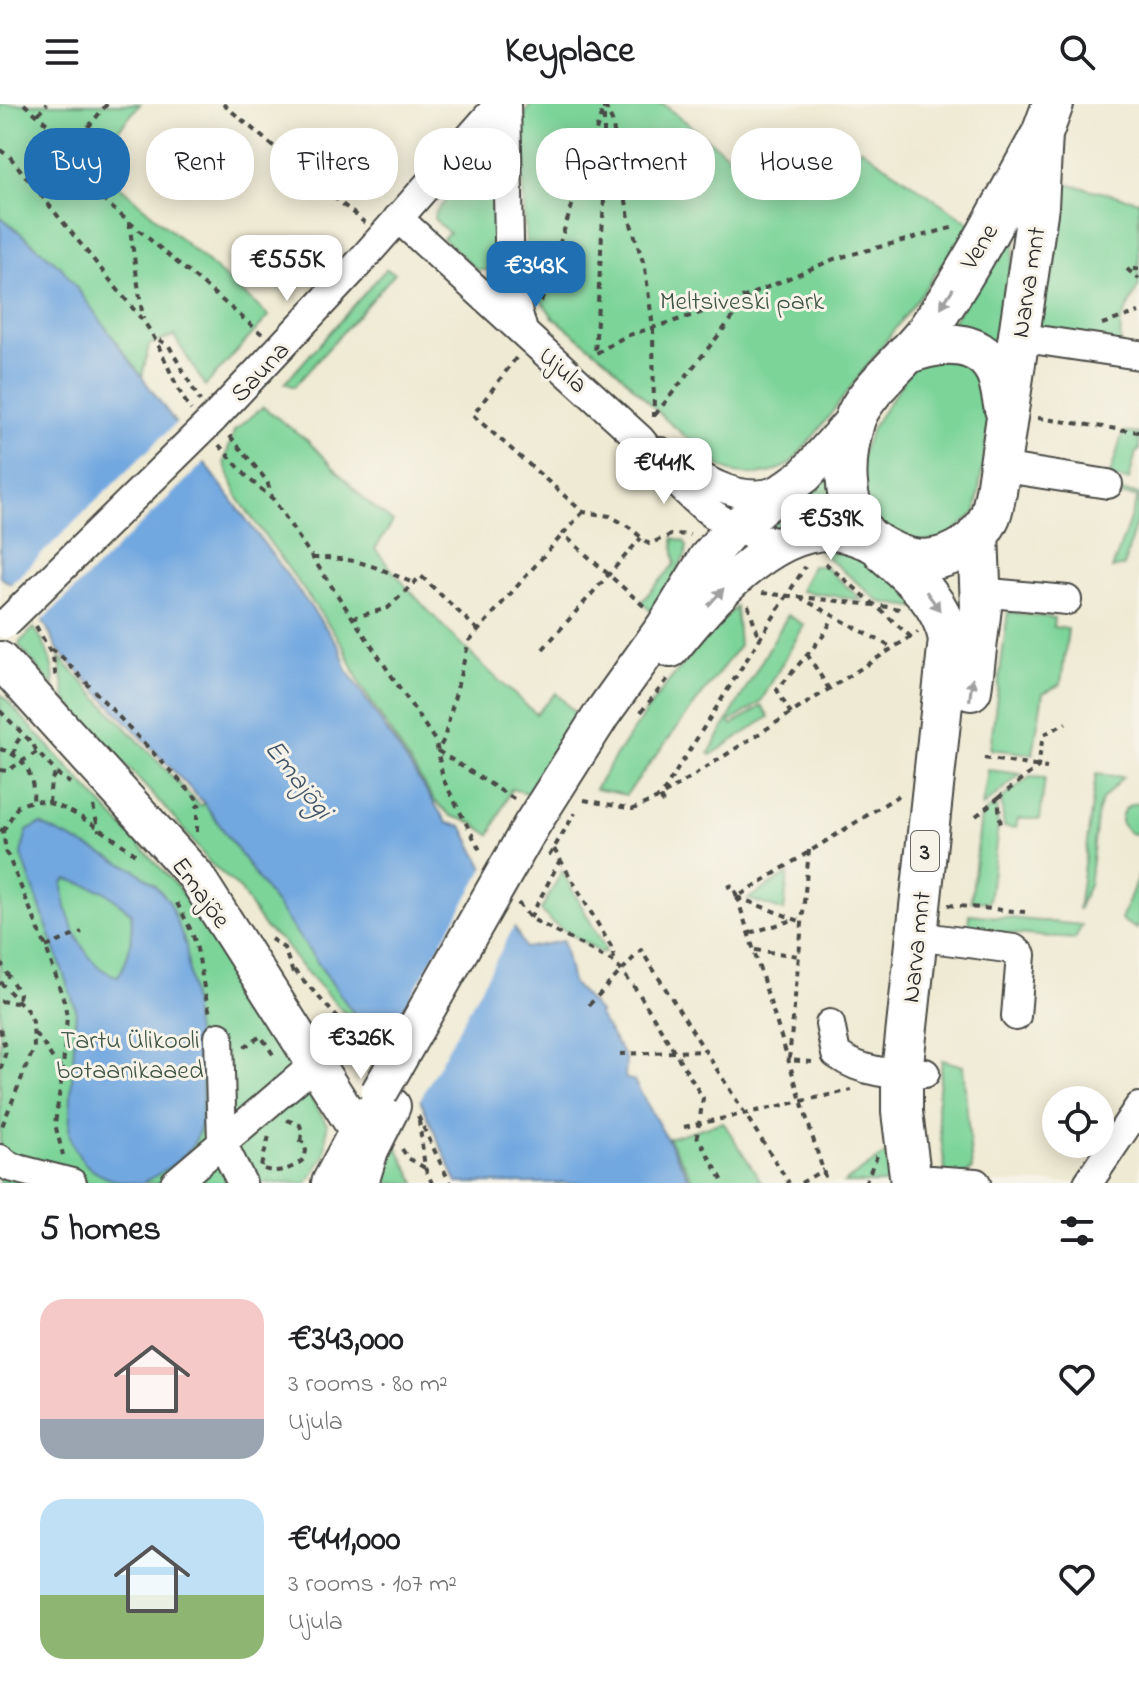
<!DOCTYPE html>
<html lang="en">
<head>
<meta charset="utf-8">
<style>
	:root { --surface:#fff; --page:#f2f2f2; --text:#202124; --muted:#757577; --accent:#1f6fb2 }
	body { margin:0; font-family:"Indie Flower",sans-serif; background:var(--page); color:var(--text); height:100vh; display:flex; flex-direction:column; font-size:30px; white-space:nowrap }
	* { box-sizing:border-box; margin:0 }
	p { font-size:26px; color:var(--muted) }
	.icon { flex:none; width:44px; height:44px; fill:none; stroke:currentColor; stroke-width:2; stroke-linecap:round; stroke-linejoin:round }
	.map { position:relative; height:1079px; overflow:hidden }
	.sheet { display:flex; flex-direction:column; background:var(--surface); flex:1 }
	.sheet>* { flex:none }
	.hud { position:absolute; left:24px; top:24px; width:1092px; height:72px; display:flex; gap:16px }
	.controls { position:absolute; left:1042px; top:982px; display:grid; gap:16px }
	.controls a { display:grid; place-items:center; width:72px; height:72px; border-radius:50%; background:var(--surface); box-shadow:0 4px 20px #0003; font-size:40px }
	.price { position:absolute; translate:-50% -68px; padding:0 18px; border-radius:16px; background:#fff; color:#222; font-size:26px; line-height:52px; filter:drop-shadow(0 2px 4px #0008) }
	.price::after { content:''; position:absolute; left:50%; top:48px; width:24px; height:18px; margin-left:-12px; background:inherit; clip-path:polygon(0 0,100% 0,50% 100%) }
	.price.current { background:var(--accent); color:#fff }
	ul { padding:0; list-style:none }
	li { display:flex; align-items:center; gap:24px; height:200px; padding:0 40px }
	li span { display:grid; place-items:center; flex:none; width:224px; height:160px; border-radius:24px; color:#555 }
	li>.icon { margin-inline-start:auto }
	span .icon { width:96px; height:96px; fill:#fffc; stroke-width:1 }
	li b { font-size:34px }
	h2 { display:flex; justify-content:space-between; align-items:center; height:96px; padding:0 40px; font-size:34px }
	.pill { padding:0 28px; border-radius:32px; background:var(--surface); box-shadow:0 4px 20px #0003; font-size:28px; line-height:72px }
	.pill.current { background:var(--accent); color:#fff }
	header { display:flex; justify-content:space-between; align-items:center; height:104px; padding:0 40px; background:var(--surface); font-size:36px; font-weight:700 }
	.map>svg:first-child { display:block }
	.green { fill:#7cd499; stroke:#548062; stroke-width:2 }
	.water { fill:#72a8e0; stroke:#4e6a86; stroke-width:2; fill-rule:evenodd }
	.pier { fill:#efead3 }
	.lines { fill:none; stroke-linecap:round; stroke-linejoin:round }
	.minor-casing { stroke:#484844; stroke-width:32 }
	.major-casing { stroke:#484844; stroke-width:40 }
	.highway-casing { stroke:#484844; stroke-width:44 }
	.path { stroke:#484844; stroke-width:4; stroke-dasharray:6 6; stroke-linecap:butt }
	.minor { stroke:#fff; stroke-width:28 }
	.major { stroke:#fff; stroke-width:36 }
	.highway { stroke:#fff; stroke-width:40 }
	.minor-bridge-casing { stroke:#484844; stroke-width:32; stroke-linecap:butt }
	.major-bridge-casing { stroke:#484844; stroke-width:40; stroke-linecap:butt }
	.minor-bridge { stroke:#fff; stroke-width:28 }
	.major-bridge { stroke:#fff; stroke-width:36 }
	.oneway { fill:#a0a0a0 }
	.labels { text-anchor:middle; stroke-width:6; stroke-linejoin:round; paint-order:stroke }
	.shield { fill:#f7f3e8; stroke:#686764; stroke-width:2 }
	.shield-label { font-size:24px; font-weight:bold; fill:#2b2b2b }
	.street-label { font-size:26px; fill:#2b2b2b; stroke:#f7f3e8 }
	.park-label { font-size:26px; fill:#3f5546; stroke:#f7f3e8 }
	.water-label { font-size:28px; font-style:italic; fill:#44576a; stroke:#f7f3e8 }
</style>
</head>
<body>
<header><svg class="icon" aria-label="menu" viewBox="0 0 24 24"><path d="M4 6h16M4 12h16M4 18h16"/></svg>Keyplace<svg class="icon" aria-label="search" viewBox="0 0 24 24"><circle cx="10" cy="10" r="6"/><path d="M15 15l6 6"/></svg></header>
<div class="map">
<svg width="1139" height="1079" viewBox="0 0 1139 1079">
	<rect width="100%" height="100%" fill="#f7f3e8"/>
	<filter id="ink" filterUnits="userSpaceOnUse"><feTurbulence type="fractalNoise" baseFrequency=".0125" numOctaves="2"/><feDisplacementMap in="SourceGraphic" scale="16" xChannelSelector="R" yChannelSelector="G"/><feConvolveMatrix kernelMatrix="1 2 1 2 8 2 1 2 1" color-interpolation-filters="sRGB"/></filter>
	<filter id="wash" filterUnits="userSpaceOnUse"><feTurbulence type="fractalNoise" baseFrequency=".006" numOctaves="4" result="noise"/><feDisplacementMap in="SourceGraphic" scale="32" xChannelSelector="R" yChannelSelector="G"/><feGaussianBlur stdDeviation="1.8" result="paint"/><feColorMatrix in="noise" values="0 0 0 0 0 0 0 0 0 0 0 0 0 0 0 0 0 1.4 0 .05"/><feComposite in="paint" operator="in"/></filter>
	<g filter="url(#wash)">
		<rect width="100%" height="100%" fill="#efead3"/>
		<path class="green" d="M 0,0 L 140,0 L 92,58 L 269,212 L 205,282 L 174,232 L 149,241 L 142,273 L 62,164 L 0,112 Z
			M 530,0 L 663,0 L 737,58 L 759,26 L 832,79 L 860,44 L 971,120 L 919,193 L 817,328 L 789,361 L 773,368 L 757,371 L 735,369 L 721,363 L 664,314 L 608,257 L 553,213 L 528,178 L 520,22 Z
			M 490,46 L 493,50 L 497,161 L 489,166 L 477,166 L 443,134 L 449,129 L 434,115 L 435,109 Z
			M 1055,77 L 1139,97 L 1139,181 L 1121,217 L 1120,248 L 1033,235 Z
			M 1008,135 L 1015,139 L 999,247 L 947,226 L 1003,138 Z
			M 386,165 L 395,169 L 294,283 L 285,279 Z
			M 918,255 L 970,257 L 992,295 L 976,408 L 947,435 L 911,438 L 872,419 L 857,363 L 872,324 Z
			M 263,303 L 308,337 L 366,397 L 393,418 L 375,445 C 423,506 478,559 536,610 L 556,589 L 576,610 L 528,689 L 511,685 L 490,731 L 471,718 L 451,712 L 434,696 L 361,582 L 343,541 L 238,394 L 224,358 L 234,327 Z
			M 1123,328 L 1139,330 L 1139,347 L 1136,348 L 1129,376 L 1109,374 Z
			M 838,347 L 841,405 C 830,412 821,409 809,411 C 787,416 787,427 760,424 Z
			M 1079,382 L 1139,390 L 1139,407 L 1124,462 L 1112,465 L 1138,393 L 1081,388 Z
			M 673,434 L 684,437 L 687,442 L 686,450 L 654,510 L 641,498 L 675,460 Z
			M 827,445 C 867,450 898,479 927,505 L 880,498 L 821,448 Z
			M 812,462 L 824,462 L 862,496 L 800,487 Z
			M 736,503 L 739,542 L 626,691 L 595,685 C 634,621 681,555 736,503 Z
			M 1008,508 L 1054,514 L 1053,523 L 1068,525 L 1061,580 L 1043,589 L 1033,650 L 990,645 Z
			M 788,511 L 804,521 L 760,599 L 730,618 L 732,621 L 762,602 L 769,613 L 711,651 L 709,649 Z
			M 34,524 C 46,540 55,563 54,583 L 20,543 L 19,539 Z
			M 59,553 L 200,702 L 204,699 L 359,917 L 351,916 L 299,860 L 282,837 L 264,823 L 240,785 L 210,759 L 176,716 L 66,596 Z
			M 0,589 L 178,783 L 327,1020 L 325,1051 L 307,1079 L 0,1079 Z
			M 988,666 L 1021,670 L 982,703 Z
			M 1096,670 L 1123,673 L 1102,696 L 1098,706 L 1089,781 L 1078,806 Z
			M 1030,673 L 1045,674 L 1040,715 L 1018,715 L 1016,724 L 1004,723 L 1001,695 Z
			M 1139,699 L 1139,732 L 1128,728 L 1121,718 C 1121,706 1127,700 1139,699 Z
			M 996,700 L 998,723 L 989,798 L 971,797 L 981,712 Z
			M 562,767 L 605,844 L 605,848 L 600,848 L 551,818 L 541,806 Z
			M 788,770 L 784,807 L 748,795 Z
			M 1139,770 L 1139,818 L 1137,825 L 1121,816 Z
			M 969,810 L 1082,821 L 1075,835 L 968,826 Z
			M 942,956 L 963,962 L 972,1066 L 947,1079 L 937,1004 Z
			M 723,1018 L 762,1079 L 695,1079 L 668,1034 Z
			M 395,1040 L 416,1079 L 384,1079 Z
			M 891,1046 L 897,1079 L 844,1079 Z"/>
		<path class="water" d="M 0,112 L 62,164 L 339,542 L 347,566 L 447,719 L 462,722 L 525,844 L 563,837 L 572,879 L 600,909 L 598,910 L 626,955 L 625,974 L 634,977 L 692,1079 L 457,1079 L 384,914 L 359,917 L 204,699 L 58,546 C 45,518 28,487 0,473 Z
			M 40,720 L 134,765 L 154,780 L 169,797 L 186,842 L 198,950 C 204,972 206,1023 192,1042 C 182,1057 158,1071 142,1079 C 105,1079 79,1066 69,1029 L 76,905 L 21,749 L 27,727 ZM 67,775 L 104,787 L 131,809 C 133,829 130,856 118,872 C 86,867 62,809 63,779 Z"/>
		<path class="pier" d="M 179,316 L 208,355 L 41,518 L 9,482 Z
			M 486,761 L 516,819 L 418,999 L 388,932 Z"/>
	</g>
	<g filter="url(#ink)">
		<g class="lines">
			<defs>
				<path id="minor" d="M 506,0 L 510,180 L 523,227
					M 398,114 L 640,335 C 681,386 717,427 783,440
					M 1018,233 L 1139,251
					M 212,316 L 352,167 L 499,0
					M 661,348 C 691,366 726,395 764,390 C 771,389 780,385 788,382
					M 999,363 L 1108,380
					M 979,488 L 1067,496
					M 916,832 L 1014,845 L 1021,851 L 1016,912
					M 830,920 L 836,950 C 864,970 891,970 925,969
					M 219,933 L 222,1039 L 242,1079
					M 0,1055 L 10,1063 L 72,1079
					M 931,1076 L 976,1079
					M 175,1079 L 315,960
					M 1088,1079 L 1139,1003"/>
				<path id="major" d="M 671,545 C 708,500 767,427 831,428 C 847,428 864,436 878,442
					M 0,556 L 195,771 L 370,1046
					M 531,722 L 602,610 L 665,522 L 707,454 L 732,425 L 805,371 L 855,315
					M 330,1079 L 366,1011
					M 360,1079 L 370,1046 L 392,1002"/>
				<path id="highway" d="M 1042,30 C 1005,96 970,166 926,228 C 907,254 862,289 854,318 C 844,354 841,398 864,429 C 872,439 883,444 894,449 C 930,466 974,449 990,412 C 993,405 994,396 996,388 L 1038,102 L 1042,30 L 1053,0
					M 906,250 C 936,238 979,232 996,268 C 1001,279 1002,293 1005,305
					M 884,448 C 911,473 941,496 949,535 L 902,969 L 902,1008 L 911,1079
					M 971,586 L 981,503 L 978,430"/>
			</defs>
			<use href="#minor" class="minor-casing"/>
			<use href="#major" class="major-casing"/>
			<use href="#highway" class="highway-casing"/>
			<path class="path" d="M 24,0 L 73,42
				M 107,0 L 59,59 L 262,230
				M 223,0 L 365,119
				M 604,0 L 604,96 L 595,250 L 626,232 L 723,202 L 834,155 L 955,123
				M 605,2 L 612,17 L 629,114 L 645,164 L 653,224 L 654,313
				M 38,10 L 47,0
				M 0,46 L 10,53 L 144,218 C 164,245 171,278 191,306
				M 39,89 L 59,59
				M 129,118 L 143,215
				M 1139,165 L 1127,165 L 1139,175
				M 541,198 L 602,8
				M 1102,220 L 1139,208
				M 159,236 L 169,242 L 200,297
				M 516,254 L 473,311 L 476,314 L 583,408 L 610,412 L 629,423 L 649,440 L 673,430 L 690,431
				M 655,311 L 749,193
				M 1038,314 L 1139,328
				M 230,332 L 267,377 L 272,393
				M 219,341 L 249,375 L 273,395 L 436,638 L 443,675 L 482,750
				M 583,408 L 563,430 L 646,504
				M 312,454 C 356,453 374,462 413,479
				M 825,459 L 875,501 L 900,505
				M 762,489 L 875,501 L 911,533
				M 799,493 L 893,544
				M 748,501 L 760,536
				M 352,514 L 388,504 L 421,472 L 477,525
				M 36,522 L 53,553 L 56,576
				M 51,545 L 60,551 L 201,699 L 197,703 L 197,730
				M 543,545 L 641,434
				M 807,550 L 829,585
				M 0,607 L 33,640 L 37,648 L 60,672 L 70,679
				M 641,608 L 671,571
				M 791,610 L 777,586 L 823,532 L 834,512
				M 0,645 C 25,652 35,672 33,697
				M 14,651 L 15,641 L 22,631
				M 984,654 L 1047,664
				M 0,666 L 7,667 L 37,648
				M 998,694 L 1038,663 L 1043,631 L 1066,619
				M 514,695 L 438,647 L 444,635 L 469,537 L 563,430
				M 584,696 L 633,705 L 660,693 L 918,528
				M 49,699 L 51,676 L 57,668
				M 663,699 L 660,693 L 805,463
				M 93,702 L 99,727
				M 976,712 L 998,694 L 1001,723
				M 0,725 L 3,727 L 6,747 L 46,843 L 64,897 L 67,912 L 63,964 L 55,1020 L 63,1051
				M 3,727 L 18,702 C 24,700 30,697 36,697 C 64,697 112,733 135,750
				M 554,745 L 613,846 L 614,858
				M 809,746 L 789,956 L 812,958
				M 549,752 L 575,709
				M 727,783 L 733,781 L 737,793 L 901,690
				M 737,793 L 827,1079
				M 737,793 L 802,818
				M 177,799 C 184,813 192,826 196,841 C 202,865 203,888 211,912
				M 518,799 L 530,814 L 614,858 L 638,888 L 703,994 L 697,1032 L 724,1079
				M 948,801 L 1025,808
				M 530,814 L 560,756
				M 750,829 L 793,816
				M 271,835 L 284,844 L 293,869
				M 46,843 L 82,828
				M 755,846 L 799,852
				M 0,858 L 19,889 L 18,897
				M 294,866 L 369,948
				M 0,878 L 27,906 L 33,918 L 34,944 L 0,1027
				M 0,897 L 17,899
				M 589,901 L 641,846 L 789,1079
				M 0,925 L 6,947 L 0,968
				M 35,930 C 47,941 49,954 62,964
				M 334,935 L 367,945
				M 244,943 L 261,932 L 274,952
				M 620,950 L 703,947
				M 418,1012 L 450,1079
				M 287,1016 L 300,1021 L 302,1028 L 301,1036
				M 419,1016 L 425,1064 L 432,1079
				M 684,1023 L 852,986
				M 402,1045 L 408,1054 L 425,1064
				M 261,1062 L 269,1032
				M 264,1065 C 277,1070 293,1065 304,1055 L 306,1047 L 304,1039 L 294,1033
				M 801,1079 L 823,1066
				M 865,1079 L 877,1052"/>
			<use href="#minor" class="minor"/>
			<use href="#major" class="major"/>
			<use href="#highway" class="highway"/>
			<defs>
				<path id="minor-bridge" d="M 5,520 L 212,316"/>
				<path id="major-bridge" d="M 379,989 L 531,722"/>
			</defs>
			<use href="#minor-bridge" class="minor-bridge-casing"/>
			<use href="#major-bridge" class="major-bridge-casing"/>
			<use href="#minor-bridge" class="minor-bridge"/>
			<use href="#major-bridge" class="major-bridge"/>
		</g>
		<defs><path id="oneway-solid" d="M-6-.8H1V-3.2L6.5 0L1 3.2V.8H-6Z" transform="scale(2)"/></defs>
		<g class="oneway">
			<use href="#oneway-solid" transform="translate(947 194) rotate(122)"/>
			<use href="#oneway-solid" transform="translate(716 493) rotate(-48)"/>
			<use href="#oneway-solid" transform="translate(933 497) rotate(54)"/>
			<use href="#oneway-solid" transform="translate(971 585) rotate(-83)"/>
		</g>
	</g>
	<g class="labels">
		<rect class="shield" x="911" y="727" width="28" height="40" rx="6"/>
		<g class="shield-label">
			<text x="925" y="755">3</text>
		</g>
		<g class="street-label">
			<text transform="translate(978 142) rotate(-59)" y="9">Vene</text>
			<text transform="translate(1027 178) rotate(-81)" y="9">Narva mnt</text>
			<text transform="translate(564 265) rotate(42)" y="9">Ujula</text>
			<text transform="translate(259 267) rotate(-47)" y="9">Sauna</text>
			<text transform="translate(202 788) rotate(54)" y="9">Emajõe</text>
			<text transform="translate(915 843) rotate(-84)" y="9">Narva mnt</text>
		</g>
		<g class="park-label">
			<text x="742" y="205">Meltsiveski park</text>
			<text x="130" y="944">Tartu Ülikooli<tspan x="130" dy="30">botaanikaaed</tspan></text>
		</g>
		<g class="water-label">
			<text transform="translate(300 674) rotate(52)" y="10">Emajõgi</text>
		</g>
	</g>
</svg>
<div class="controls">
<a><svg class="icon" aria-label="locate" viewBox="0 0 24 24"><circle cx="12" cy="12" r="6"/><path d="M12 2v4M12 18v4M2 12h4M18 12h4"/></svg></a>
</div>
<b class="price" style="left:287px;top:199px">€555K</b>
<b class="price current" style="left:536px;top:205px">€343K</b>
<b class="price" style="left:664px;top:402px">€441K</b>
<b class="price" style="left:831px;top:458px">€539K</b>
<b class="price" style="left:361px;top:977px">€326K</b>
<div class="hud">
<a class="pill current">Buy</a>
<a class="pill">Rent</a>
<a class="pill">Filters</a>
<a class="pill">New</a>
<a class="pill">Apartment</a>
<a class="pill">House</a>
</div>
</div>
<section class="sheet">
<h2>5 homes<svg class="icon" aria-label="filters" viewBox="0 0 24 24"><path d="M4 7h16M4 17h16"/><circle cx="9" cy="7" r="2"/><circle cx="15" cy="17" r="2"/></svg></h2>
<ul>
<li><span style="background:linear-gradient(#f6c9c9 75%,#9aa5b1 0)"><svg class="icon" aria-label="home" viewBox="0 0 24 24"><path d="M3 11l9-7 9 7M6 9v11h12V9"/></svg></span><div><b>€343,000</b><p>3 rooms · 80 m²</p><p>Ujula</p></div><svg class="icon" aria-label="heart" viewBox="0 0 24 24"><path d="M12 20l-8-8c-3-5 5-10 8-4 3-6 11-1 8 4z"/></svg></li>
<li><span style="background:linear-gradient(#bfe0f5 60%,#8fb573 0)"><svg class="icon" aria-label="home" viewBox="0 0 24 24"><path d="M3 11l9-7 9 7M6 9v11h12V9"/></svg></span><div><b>€441,000</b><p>3 rooms · 107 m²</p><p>Ujula</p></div><svg class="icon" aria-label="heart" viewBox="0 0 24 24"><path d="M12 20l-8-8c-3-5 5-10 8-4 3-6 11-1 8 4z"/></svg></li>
</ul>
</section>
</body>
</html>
